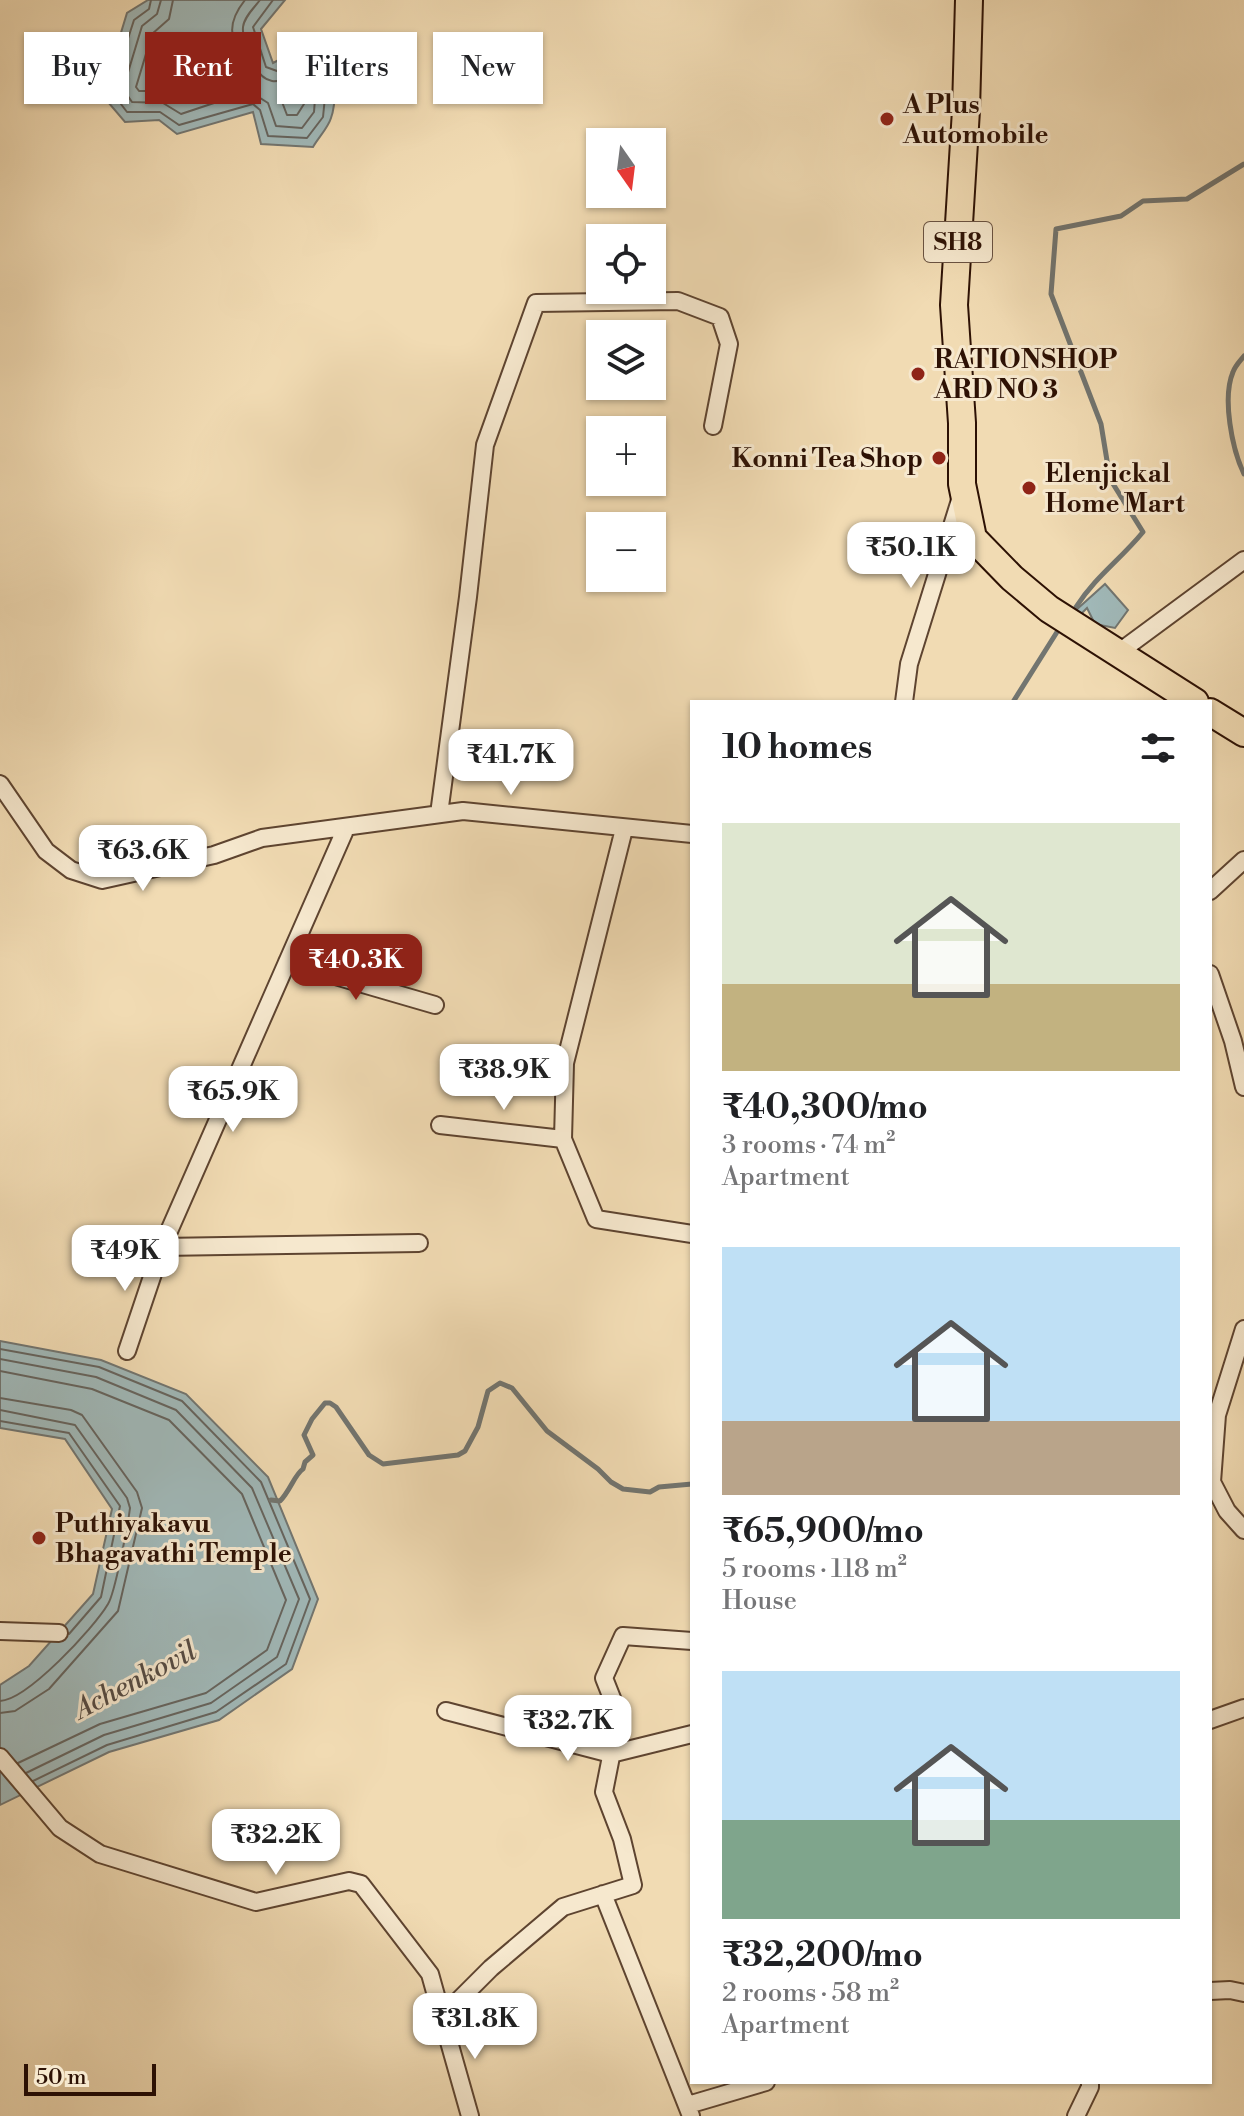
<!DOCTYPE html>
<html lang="en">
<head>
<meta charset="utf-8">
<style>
	:root { --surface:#fff; --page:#f6f6f6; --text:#202124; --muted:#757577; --accent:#8f2418 }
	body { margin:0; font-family:"Libre Bodoni",serif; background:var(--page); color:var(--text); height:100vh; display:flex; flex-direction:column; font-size:30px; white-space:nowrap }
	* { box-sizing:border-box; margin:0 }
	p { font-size:26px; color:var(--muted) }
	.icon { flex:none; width:44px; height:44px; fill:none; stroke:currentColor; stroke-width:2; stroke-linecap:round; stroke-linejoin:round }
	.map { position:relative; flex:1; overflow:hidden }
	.drawer { position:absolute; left:690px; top:700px; width:522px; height:1384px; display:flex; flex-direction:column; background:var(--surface); border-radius:0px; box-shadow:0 2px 6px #0004 }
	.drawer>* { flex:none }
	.banner { position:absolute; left:24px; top:32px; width:546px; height:72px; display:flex; gap:16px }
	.needle { width:52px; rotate:166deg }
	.fabs { position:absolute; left:586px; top:128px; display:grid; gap:16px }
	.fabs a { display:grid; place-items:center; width:80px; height:80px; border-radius:0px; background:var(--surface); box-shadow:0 2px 6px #0004; font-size:40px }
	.scale { position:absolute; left:24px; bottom:20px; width:132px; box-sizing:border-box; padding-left:8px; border:4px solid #2d1104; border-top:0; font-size:22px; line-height:28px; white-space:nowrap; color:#2d1104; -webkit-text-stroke:6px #f6e8ce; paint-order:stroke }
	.price { position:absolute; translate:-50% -68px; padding:0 18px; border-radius:16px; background:#fff; color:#222; font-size:26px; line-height:52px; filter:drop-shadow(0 2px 4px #0008) }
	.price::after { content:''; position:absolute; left:50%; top:48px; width:24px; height:18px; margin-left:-12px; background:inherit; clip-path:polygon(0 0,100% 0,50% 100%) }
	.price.active { background:var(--accent); color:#fff }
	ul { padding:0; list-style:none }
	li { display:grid; align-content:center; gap:16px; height:424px; padding:0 32px }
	li span { display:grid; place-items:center; height:248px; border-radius:0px; color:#555 }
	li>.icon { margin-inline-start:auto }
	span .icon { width:144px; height:144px; fill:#fffc; stroke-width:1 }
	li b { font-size:34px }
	h2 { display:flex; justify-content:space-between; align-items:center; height:96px; padding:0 32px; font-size:34px }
	.pill { padding:0 28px; border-radius:0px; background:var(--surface); box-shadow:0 2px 6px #0004; font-size:28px; line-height:72px }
	.pill.active { background:var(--accent); color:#fff }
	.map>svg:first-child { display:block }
	.water { fill:#a0b8b8; stroke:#727570; stroke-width:2 }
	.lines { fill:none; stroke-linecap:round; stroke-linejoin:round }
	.shore { stroke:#66645e; stroke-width:2 }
	.stream { stroke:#727570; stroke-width:5 }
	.minor-casing { stroke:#5e4430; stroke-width:20 }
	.primary-casing { stroke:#2d1104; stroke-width:30 }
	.minor { stroke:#f6e8ce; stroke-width:16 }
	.primary { stroke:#f1dbb3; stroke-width:26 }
	.poi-dot { fill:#8f2418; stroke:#f6e8ce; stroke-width:3 }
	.labels { text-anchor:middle; stroke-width:6; stroke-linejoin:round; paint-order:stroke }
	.shield { fill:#f6e8ce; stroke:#695241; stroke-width:2 }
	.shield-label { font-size:24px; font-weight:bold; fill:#2d1104 }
	.poi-label { font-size:26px; font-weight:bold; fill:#2d1104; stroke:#f6e8ce; text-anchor:start }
	.water-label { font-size:28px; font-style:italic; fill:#554b43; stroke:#f6e8ce }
</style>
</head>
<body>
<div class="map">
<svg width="1244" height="2116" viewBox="0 0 1244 2116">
	<rect width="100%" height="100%" fill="#f1dbb3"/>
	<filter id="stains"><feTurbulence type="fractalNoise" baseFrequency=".0025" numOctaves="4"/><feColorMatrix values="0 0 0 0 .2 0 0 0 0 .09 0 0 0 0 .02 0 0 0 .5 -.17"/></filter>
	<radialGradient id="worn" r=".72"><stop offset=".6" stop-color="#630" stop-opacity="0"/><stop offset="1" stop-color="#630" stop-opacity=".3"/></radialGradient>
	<path class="water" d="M 148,0 L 285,0 L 261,29 L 273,63 L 296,51 L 326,51 L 337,64 C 334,81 337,103 331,118 C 328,128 318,138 313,147 L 261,144 L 253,112 L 177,134 L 159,120 L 125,122 L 102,95 L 127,13 Z
		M 1105,584 L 1128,610 L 1115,628 L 1095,624 L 1087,608 L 1078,617 L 1075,611 Z
		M 0,1341 L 101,1360 L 186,1394 L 268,1477 L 318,1599 L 292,1669 L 219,1720 L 109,1752 L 0,1805 L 0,1685 L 29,1666 L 93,1594 L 112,1509 L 65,1439 L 0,1428 Z"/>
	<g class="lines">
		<path class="shore" d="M 151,0 L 149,9 L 134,20 L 111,91 L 127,112 L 160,112 L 179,125 L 253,104 L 260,110 L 268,136 L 307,138 L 323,117 L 328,67 L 321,59 L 299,59 L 277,71 L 266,67 L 253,27 L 273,0
			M 161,0 L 157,14 L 142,26 L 123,89 L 132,102 L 163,103 L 181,114 L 226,99 L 254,94 L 268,103 L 276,126 L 302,128 L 314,112 L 317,72 L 314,69 C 295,69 285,83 272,81 C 254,78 242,42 243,27 C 244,17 254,8 260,0
			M 173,0 L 169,19 L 152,34 L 136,87 L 139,91 L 165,91 L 184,100 L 247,81 C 241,47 218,34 245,0
			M 298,84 L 303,88 L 304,104 L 297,115 L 287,115 L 279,94 Z
			M 0,1349 L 99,1367 L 182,1401 L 261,1482 L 310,1599 L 286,1664 L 216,1712 L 107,1745 L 33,1781
			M 0,1359 L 96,1377 L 176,1410 L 252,1488 L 299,1599 L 277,1657 L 211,1703 L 104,1735 L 26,1773
			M 0,1371 L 92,1389 L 169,1420 L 242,1494 L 286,1600 L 267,1650 L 206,1693 L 100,1724 L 18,1763
			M 0,1398 L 71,1410 L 82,1415 L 137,1492 L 142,1508 L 118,1611 L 49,1689 L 15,1711 L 0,1713
			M 0,1410 L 75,1425 L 127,1498 L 130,1508 C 128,1524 115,1593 108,1604 C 94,1628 27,1700 0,1701
			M 0,1421 L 69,1433 L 120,1506 L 101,1597 L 69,1634"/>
		<path class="stream" d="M 1244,356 C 1240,361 1235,366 1233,372 C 1222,398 1232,449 1244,474
			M 1076,607 C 1096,576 1120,560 1143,532 L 1110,479 L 1101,424 L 1051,294 L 1056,229 L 1121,216 L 1143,201 L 1187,199 L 1244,164
			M 1013,702 L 1057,632
			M 271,1500 L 280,1501 C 290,1491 295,1474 303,1469 L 305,1462 L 313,1455 L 304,1435 L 312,1419 L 325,1403 L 330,1403 L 336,1407 L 369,1455 L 383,1464 L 458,1455 L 465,1451 L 478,1427 L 488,1391 L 500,1383 L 512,1388 L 547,1431 L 598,1469 L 611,1482 L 623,1489 L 650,1492 L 659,1487 L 692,1484"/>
		<defs>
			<path id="minor" d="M 1118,653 L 1244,560
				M 904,702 L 909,664 L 961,497
				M 0,784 L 46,851 L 71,870 L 102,880 L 214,855 L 262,838 L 463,811 L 692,834
				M 439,814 L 468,597 L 485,445 L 536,303 L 678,301 L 720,317 L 729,344 L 713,426
				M 346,828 L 162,1247 L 419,1243
				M 624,829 L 565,1063 L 563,1139 L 596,1219 L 692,1234
				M 1210,891 L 1244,860
				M 287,962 L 435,1005
				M 1210,974 L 1233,1041 L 1244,1087
				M 440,1125 L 563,1139
				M 1244,1329 L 1217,1415 L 1212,1482 L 1227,1511 L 1244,1530
				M 127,1351 L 162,1247
				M 0,1631 L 59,1633
				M 446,1711 L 611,1754 L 692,1734
				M 1210,1720 L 1244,1708
				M 0,1757 L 60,1828 L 100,1854 L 256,1902 L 349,1881 L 361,1884 L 430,1974 L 442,2017 L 491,1968 L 563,1907 L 633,1885 L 622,1839 L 604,1792 L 619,1716 L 604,1678 L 623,1636 L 692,1641
				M 603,1894 L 691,2116
				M 1210,1991 L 1230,1990 L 1244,1993
				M 442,2017 L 470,2116
				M 688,2105 L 766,2082
				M 1076,2116 L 1090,2087 L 1090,2082"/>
			<path id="primary" d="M 969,0 L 966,110 L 954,305 L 962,423 L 962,484 L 973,538 L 1012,578 L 1049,609 L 1195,702
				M 1210,712 L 1244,733"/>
		</defs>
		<use href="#minor" class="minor-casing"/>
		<use href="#primary" class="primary-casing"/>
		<use href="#minor" class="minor"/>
		<use href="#primary" class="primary"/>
	</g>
	<g class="poi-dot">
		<circle cx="887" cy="119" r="8"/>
		<circle cx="918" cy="374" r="8"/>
		<circle cx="939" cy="458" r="8"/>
		<circle cx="1029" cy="488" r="8"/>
		<circle cx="39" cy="1538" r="8"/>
	</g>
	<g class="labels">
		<rect class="shield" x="924" y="222" width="68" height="40" rx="6"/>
		<g class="shield-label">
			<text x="958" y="250">SH8</text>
		</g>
		<g class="poi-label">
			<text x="903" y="113">A Plus<tspan x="903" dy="30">Automobile</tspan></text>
			<text x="934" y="368">RATIONSHOP<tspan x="934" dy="30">ARD NO 3</tspan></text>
			<text x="923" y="467" text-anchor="end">Konni Tea Shop</text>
			<text x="1045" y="482">Elenjickal<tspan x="1045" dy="30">Home Mart</tspan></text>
			<text x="55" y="1532">Puthiyakavu<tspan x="55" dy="30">Bhagavathi Temple</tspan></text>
		</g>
		<g class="water-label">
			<text transform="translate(135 1679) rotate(-28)" y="10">Achenkovil</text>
		</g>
	</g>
	<rect width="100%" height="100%" filter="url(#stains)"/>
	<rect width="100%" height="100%" fill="url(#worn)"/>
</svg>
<div class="fabs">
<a><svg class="needle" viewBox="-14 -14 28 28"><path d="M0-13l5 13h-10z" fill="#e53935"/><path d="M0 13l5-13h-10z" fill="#757577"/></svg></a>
<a><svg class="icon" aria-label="locate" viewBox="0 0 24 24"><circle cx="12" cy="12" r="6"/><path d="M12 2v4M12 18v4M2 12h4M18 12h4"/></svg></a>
<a><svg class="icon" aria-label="layers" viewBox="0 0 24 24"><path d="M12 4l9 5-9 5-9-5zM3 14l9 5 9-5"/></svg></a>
<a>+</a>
<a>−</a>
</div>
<div class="scale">50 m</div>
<b class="price" style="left:911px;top:590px">₹50.1K</b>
<b class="price" style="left:511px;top:797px">₹41.7K</b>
<b class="price" style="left:143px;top:893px">₹63.6K</b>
<b class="price active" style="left:356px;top:1002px">₹40.3K</b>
<b class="price" style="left:504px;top:1112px">₹38.9K</b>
<b class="price" style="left:233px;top:1134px">₹65.9K</b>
<b class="price" style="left:125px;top:1293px">₹49K</b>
<b class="price" style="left:568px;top:1763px">₹32.7K</b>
<b class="price" style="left:276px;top:1877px">₹32.2K</b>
<b class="price" style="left:475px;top:2061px">₹31.8K</b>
<div class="banner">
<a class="pill">Buy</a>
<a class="pill active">Rent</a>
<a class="pill">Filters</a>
<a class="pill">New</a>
</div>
<section class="drawer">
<h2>10 homes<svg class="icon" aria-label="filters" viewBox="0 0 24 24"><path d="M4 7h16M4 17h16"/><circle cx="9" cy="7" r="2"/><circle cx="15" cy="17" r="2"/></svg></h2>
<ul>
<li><span style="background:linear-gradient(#dfe7d0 65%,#c2b280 0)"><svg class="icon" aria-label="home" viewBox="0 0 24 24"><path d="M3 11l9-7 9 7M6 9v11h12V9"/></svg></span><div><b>₹40,300/mo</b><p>3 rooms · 74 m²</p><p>Apartment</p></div></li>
<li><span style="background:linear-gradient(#bfe0f5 70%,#b9a48a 0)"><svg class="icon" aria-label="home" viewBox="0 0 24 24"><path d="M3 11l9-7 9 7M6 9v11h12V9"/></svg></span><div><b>₹65,900/mo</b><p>5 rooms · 118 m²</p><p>House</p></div></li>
<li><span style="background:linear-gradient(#bfe0f5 60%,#7fa58c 0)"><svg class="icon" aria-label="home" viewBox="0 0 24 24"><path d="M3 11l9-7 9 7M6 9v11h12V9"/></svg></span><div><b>₹32,200/mo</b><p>2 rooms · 58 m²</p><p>Apartment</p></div></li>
</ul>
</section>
</div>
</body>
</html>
